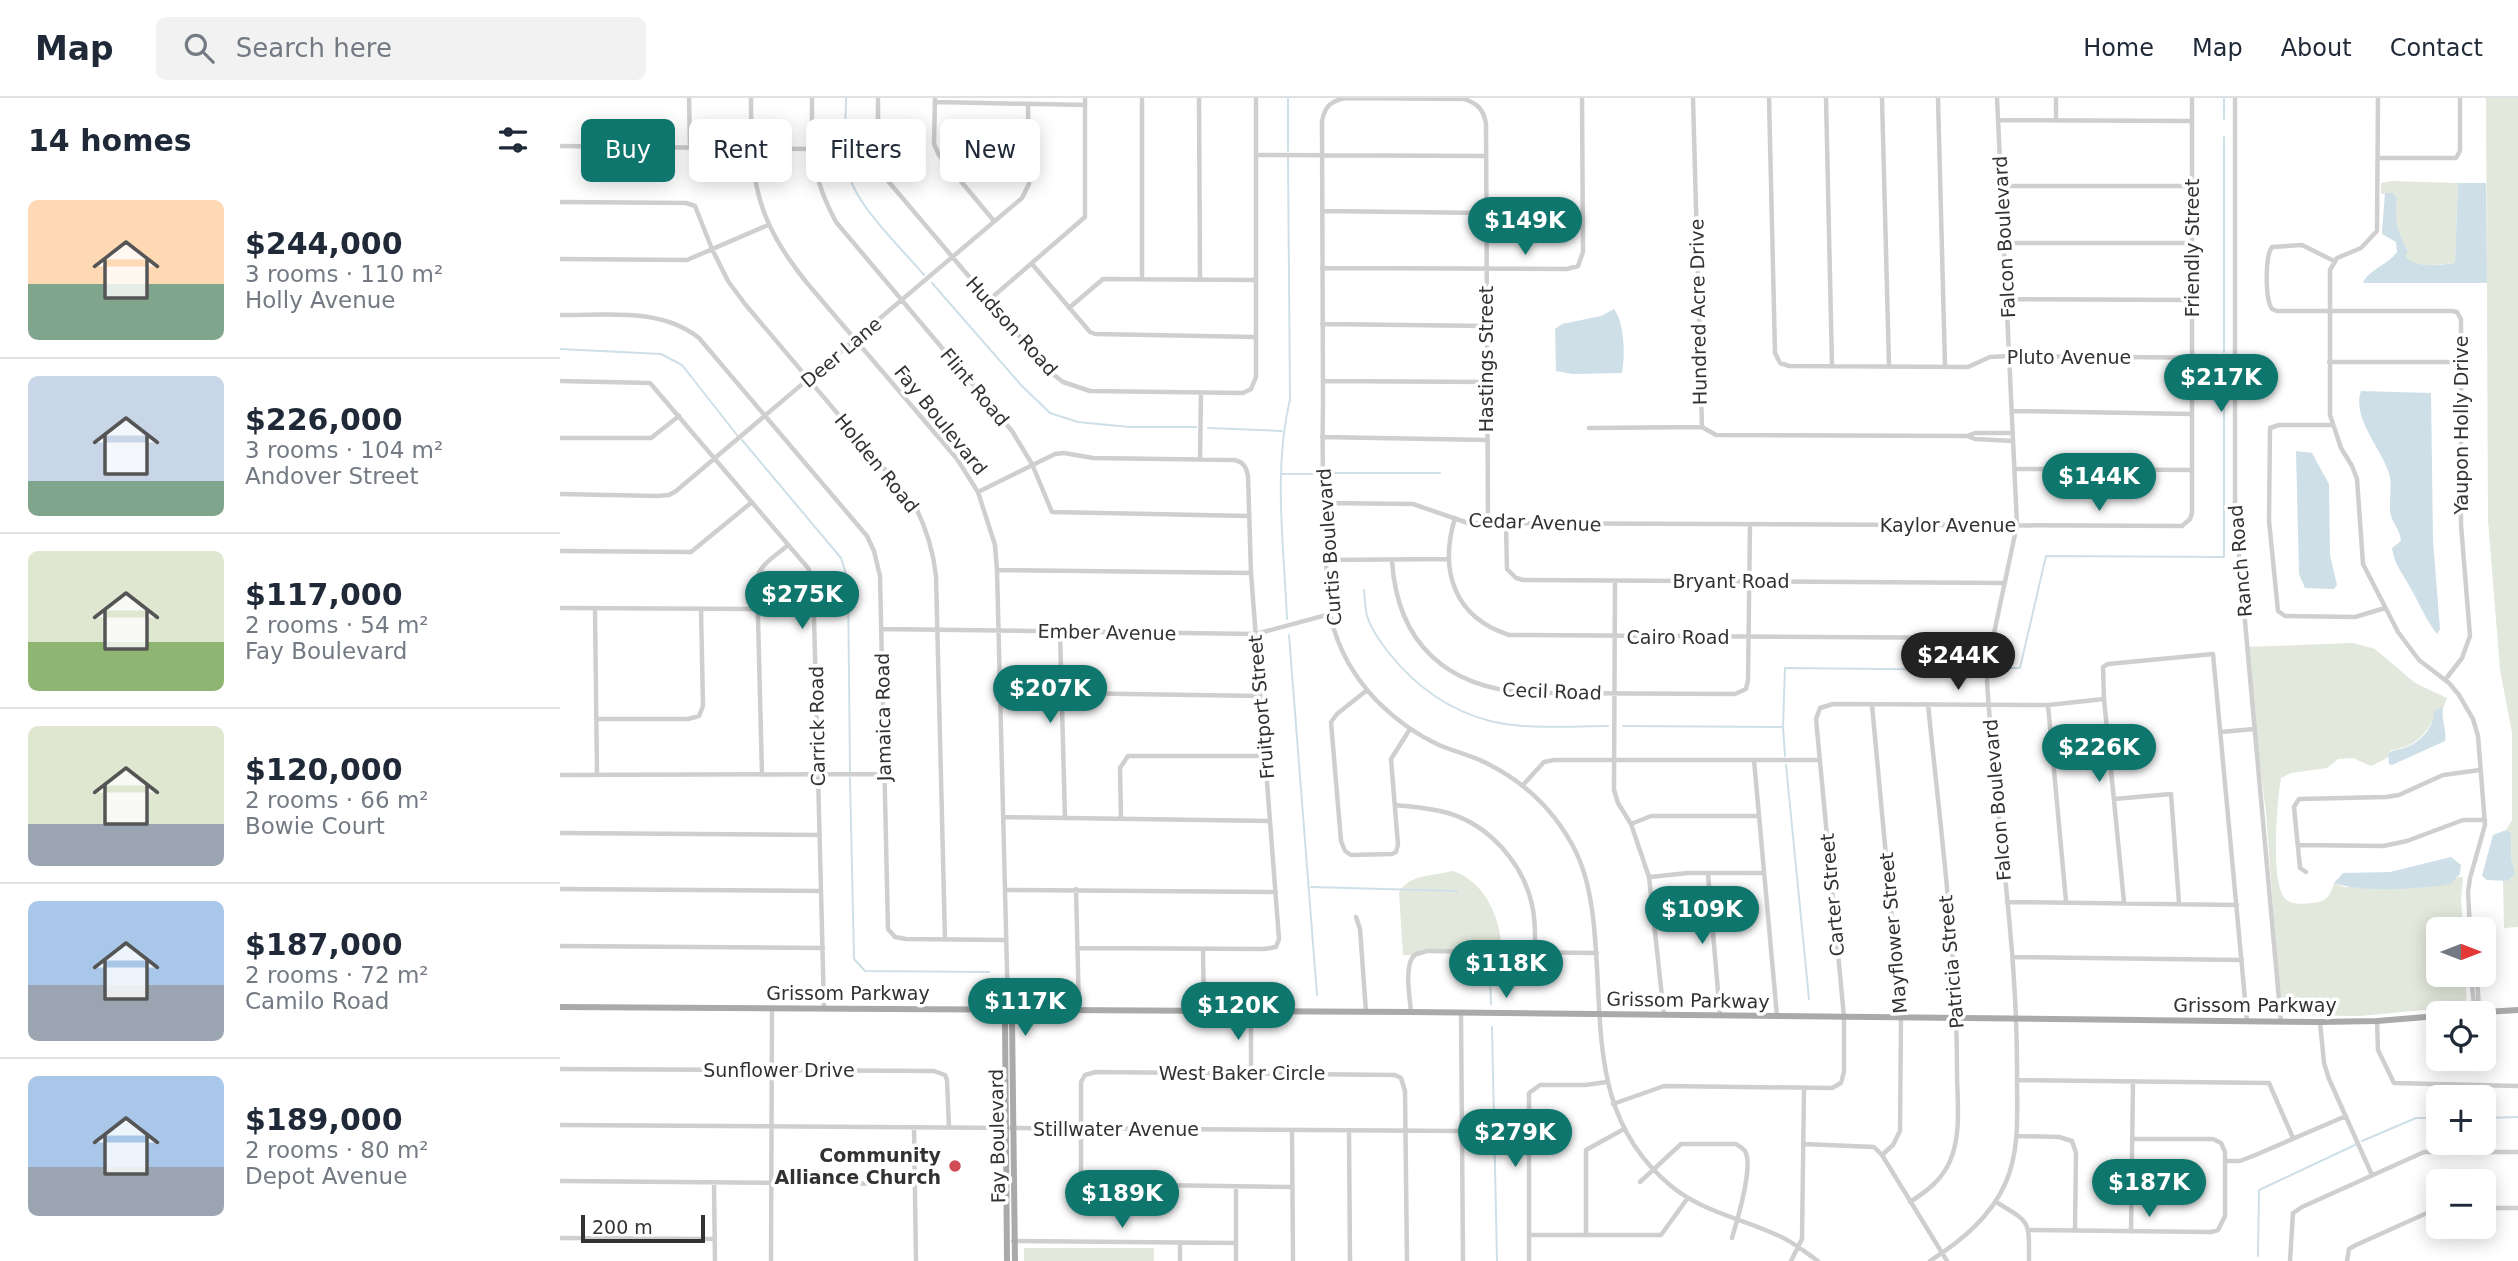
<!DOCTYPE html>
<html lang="en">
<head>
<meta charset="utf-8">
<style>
	:root { --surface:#fff; --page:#f2f2f3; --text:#1f2937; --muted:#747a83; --line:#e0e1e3; --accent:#0f766e }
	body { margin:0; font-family:"DejaVu Sans",sans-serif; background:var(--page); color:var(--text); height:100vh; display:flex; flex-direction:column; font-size:26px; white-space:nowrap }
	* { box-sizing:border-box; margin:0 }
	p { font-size:23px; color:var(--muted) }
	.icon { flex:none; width:38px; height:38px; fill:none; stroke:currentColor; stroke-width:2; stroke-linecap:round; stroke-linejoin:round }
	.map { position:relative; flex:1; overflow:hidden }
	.details { display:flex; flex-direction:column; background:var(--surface); width:560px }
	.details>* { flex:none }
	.banner { position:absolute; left:21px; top:21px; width:665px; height:63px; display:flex; gap:14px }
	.needle { width:46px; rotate:90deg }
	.tools { position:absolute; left:1866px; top:819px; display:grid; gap:14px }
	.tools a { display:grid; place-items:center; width:70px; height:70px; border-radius:10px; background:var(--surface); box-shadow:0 4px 18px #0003; font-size:35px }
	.scale { position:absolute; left:21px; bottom:18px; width:124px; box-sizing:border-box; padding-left:7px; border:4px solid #323232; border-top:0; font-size:19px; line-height:24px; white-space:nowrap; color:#323232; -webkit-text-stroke:5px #fff; paint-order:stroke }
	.price { position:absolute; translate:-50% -60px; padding:0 16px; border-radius:24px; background:var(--accent); color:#fff; font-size:23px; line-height:46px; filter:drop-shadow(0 2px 4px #0008) }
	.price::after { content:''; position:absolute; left:50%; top:42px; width:21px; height:16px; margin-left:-10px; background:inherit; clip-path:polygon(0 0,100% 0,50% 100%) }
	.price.selected { background:#222; color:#fff }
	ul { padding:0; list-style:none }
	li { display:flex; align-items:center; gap:21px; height:175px; padding:0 28px }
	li+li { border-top:2px solid var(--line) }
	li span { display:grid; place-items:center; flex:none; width:196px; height:140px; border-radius:10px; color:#555 }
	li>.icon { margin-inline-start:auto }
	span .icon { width:84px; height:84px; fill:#fffc; stroke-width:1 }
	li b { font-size:30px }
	h2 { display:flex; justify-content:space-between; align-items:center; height:84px; padding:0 28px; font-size:30px }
	.pill { padding:0 24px; border-radius:10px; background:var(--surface); box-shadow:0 4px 18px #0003; font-size:24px; line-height:63px }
	.pill.selected { background:var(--accent); color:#fff }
	header { display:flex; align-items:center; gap:42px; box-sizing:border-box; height:98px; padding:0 35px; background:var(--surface); border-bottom:2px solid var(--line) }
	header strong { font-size:33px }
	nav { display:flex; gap:38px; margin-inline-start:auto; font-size:24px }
	.search { width:490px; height:63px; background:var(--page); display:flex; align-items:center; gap:18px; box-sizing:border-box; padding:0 24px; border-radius:10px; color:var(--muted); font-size:26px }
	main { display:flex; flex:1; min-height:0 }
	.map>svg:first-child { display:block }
	.green { fill:#e2e8dc }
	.water { fill:#cedfe8 }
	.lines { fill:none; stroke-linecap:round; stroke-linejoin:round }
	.stream { stroke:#cedfe8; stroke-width:2 }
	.minor { stroke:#cfcfcf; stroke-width:4.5 }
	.major { stroke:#aaa; stroke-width:6 }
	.poi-dot { fill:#d14c57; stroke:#fff; stroke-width:2.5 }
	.labels { text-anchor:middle; stroke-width:7; stroke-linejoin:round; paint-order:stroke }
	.street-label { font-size:19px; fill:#323232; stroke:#fff }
	.poi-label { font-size:19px; font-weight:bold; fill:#323232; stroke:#fff; text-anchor:end }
</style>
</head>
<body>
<header>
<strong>Map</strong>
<div class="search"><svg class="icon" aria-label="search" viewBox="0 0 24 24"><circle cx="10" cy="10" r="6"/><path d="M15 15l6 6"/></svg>Search here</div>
<nav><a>Home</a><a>Map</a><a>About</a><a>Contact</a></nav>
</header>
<main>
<section class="details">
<h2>14 homes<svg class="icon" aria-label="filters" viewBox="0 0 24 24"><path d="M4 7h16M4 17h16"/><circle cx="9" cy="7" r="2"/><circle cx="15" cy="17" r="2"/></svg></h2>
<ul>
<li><span style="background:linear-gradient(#ffd9b3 60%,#7fa58c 0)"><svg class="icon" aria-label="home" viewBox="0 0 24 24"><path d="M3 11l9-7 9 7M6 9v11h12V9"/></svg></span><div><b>$244,000</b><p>3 rooms · 110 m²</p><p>Holly Avenue</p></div></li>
<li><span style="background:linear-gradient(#c9d6e8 75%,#7fa58c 0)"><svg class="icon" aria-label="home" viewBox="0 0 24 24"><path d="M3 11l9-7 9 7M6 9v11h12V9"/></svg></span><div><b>$226,000</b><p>3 rooms · 104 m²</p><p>Andover Street</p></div></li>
<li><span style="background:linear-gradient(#dfe7d0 65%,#8fb573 0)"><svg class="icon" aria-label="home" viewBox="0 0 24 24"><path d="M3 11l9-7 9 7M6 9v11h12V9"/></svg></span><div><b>$117,000</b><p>2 rooms · 54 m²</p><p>Fay Boulevard</p></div></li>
<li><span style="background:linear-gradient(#dfe7d0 70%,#9aa5b1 0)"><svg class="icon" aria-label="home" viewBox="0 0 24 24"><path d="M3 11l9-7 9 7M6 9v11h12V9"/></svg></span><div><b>$120,000</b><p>2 rooms · 66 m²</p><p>Bowie Court</p></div></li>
<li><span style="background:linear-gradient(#a9c7e8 60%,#9aa5b1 0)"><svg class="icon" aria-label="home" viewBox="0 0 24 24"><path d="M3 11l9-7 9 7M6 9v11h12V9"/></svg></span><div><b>$187,000</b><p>2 rooms · 72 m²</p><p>Camilo Road</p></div></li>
<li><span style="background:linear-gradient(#a9c7e8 65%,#9aa5b1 0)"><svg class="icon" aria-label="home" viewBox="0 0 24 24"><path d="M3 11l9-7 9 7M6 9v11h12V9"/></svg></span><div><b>$189,000</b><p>2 rooms · 80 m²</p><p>Depot Avenue</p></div></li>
</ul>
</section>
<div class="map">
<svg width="1958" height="1163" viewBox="0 0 1958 1163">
	<rect width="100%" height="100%" fill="#fff"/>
	<path class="green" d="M 1926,0 L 1958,0 L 1958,829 L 1944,830 L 1943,783 L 1948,783 L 1955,776 L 1951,760 L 1951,735 L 1946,732 L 1952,722 L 1952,635 L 1940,572 L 1928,422 Z
		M 1832,83 L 1898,85 L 1895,165 C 1879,166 1856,172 1844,158 L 1848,151 C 1835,132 1835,123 1837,100 L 1833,95 L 1821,96 L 1821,85 Z
		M 1793,545 L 1815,551 L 1855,585 L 1887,600 L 1883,611 L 1877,611 C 1869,635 1856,649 1831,652 L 1827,660 L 1811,668 L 1793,660 L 1778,661 L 1767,670 L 1731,675 L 1721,680 C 1717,704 1711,778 1723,798 C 1729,808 1744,806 1753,805 C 1766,804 1771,797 1774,785 L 1784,789 L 1853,790 L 1890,786 L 1898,779 L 1903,779 L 1901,802 L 1903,831 L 1878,831 L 1878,877 L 1905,877 L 1907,908 L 1800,918 L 1721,917 L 1706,715 L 1685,549 Z
		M 893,773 C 926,784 940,820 942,852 L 868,851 L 852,857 L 843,857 L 839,795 C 848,776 873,778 893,773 Z
		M 464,1150 L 594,1150 L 594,1163 L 464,1163 Z"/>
	<path class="water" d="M 1898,85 L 1926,85 L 1927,185 L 1803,185 C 1809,171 1828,167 1837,154 L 1836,144 L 1822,136 L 1822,133 L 1825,95 L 1833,95 L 1837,100 C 1835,123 1836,132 1848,152 L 1845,158 C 1856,171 1879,167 1895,165 Z
		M 1054,211 C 1065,226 1065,257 1062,275 L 1012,276 L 996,273 L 995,231 L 1002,226 L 1041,218 Z
		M 1801,293 L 1871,295 L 1873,442 L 1880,531 L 1877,536 C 1866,522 1860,507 1851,491 C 1844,477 1834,467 1832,450 L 1841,443 C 1840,432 1834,427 1831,418 C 1828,406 1832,392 1830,379 C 1824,353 1791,321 1801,293 Z
		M 1736,353 L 1752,355 L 1769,386 L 1770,457 L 1777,487 L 1774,491 L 1745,490 L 1739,476 Z
		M 1881,609 L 1883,611 C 1881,623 1887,631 1885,643 L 1832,667 L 1829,666 L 1828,656 C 1833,651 1837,652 1844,650 C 1860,645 1873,631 1874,614 Z
		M 1946,732 L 1951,735 L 1951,760 L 1955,776 L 1948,783 L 1927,782 L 1922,778 L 1933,737 Z
		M 1891,759 L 1901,767 L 1900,776 L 1891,786 C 1861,791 1802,795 1774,785 L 1783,775 L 1830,774 Z"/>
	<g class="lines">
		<path class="stream" d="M 286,0 C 286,21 283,45 286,66 C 291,104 339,147 364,177
			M 728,0 L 728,53
			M 1664,0 L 1664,21
			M 372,185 L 461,287 L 490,315 L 518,324 L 569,329 L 636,329
			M 0,251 L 101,256 L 122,267 L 177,337
			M 1664,254 L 1664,39
			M 648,330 L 722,333
			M 182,342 L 281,460 L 288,482 L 290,673
			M 767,375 L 880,375
			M 722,376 L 761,376
			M 804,492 C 805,500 805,510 807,518 C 811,531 821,545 829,555 C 856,589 888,612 930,623 C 967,632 1010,628 1048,628
			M 727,521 C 724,448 713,373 730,301 L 728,60
			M 729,537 L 757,897
			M 1442,570 L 1460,570 L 1486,458 L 1664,459 L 1664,267
			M 1063,628 L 1223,629 L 1225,570 L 1419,572
			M 1223,630 L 1225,658
			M 1226,667 L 1249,901
			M 290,680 L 294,861 L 305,873 L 429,874
			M 751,789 L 897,793
			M 929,857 L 931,906
			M 932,929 L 937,1163
			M 1923,1020 L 1958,1019
			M 1802,1043 L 1856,1020 L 1878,1020
			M 1698,1158 L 1699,1092 L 1795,1047"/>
		<path class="minor" d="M 129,0 L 130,49
			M 191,0 C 191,83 194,119 247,185 L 397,361 L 418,394 L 435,447 L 437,472 L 448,912
			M 252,0 C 252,52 250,76 276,124 L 452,333 L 472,366 L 492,414 L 688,418
			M 318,0 L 318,57 L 328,83 L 490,274 L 503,284 L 530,293 L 683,295 L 691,291 L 696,279 L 696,0
			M 375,0 L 374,46 L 379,57 L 434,123
			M 582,0 L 582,181
			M 639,0 L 640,182
			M 1133,0 L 1142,329 L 1156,337 L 1407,338 L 1415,335 L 1453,335
			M 1209,0 L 1215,255 L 1220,265 L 1229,268 L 1408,269 L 1430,259 L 1449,258 L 1673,260
			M 1266,0 L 1272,268
			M 1322,0 L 1329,268
			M 1378,0 L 1385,268
			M 1675,0 L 1675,412 L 1721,924
			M 1818,0 L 1817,133 L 1801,150 L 1777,160 L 1770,172 L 1770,317 L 1781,350 L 1792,368 L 1797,381 L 1803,466 L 1838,534 L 1859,562 L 1889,585 L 1899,597 L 1913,621 L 1918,638 L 1925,727 L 1910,780 L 1908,794 L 1910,831
			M 375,4 L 525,7
			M 1439,22 L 1632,23
			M 1496,22 L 1496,0
			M 0,48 L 252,51
			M 696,57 L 926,58
			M 1818,60 L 1896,60 L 1900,53 L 1900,0
			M 1442,88 L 1632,88
			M 0,104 L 126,105 L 135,108 L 152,151 L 168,183 L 185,206 L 354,406 C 366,429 373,451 376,478 L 385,841
			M 762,113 L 926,115
			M 1444,145 L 1633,145
			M 0,161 L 127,162 L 208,127
			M 1774,163 L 1742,147 L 1712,149 C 1705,158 1705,201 1712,211 L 1717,213 L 1892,213 L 1897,214 L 1901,221 L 1901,427 L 1910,538 L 1902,560 L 1885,582
			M 472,166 L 530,234 L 535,236 L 696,239
			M 762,170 L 1007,171 L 1018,168 L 1023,154 L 1022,0
			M 1447,201 L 1632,202
			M 429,202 L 525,119 L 525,0
			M 509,210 L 543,181 L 696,182
			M 0,217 C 47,218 100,209 139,240 L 307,438 L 314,453 L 320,478 L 328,831 L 335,839 L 346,841 L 446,842
			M 762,226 L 927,228
			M 1769,264 L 1901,264
			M 0,283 L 90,285 L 248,470 L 253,480 L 264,911
			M 763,283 L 927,284
			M 1452,313 L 1632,316
			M 1772,327 L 1719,327 L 1710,330 L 1709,423 L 1718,513 L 1725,518 L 1795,519 L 1825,510
			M 1029,330 L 1142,329
			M 1407,338 L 1415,341 L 1453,343
			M 762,339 L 927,342
			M 0,340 L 91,340 L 119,318
			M 640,361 L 641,295
			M 1455,371 L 1632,372
			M 418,394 L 495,356 L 504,355 L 533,360 L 674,362 C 684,364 686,369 688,378 L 691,475 L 719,841 L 716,849 L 704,851 L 517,850
			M 0,396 L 98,398 L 109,397 L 116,393 L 462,100 L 469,86 L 468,6
			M 764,405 L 853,406 L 908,425 L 1622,428 L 1630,421 L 1632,415 L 1632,0
			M 895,420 C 879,473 894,519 949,537 L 1433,540
			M 928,425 L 926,25 C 923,11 918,6 904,1 L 785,0 C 771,3 765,8 762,23 C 762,117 763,212 763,306 C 762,359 763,412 766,465 C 767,483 767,502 771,520 C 778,551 795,580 817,603 C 835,621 855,636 879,647 C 895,654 914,658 930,667 C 967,686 997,716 1016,754 C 1029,781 1033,811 1035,840 C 1043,934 1031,1022 1111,1088 C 1143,1114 1181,1120 1217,1137 C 1232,1143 1245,1154 1258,1163
			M 946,426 L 947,471 L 956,480 L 963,482 L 1445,485
			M 0,453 L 131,454 L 192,404
			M 766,462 L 888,461
			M 832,462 C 837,546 887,590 969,595 L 1175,596 L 1186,591 L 1188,582 L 1190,427
			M 437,472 L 691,475
			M 1055,483 L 1054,692 L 1058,705 L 1071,726 L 1089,779 L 1104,917
			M 0,510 L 198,511
			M 35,510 L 37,677
			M 321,531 L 696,536 L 770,516
			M 500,534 L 505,720
			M 807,592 L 777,616 L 771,624 L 781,743 L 785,753 L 791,757 L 832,756 L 836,754 L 838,747 L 831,661 L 850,631
			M 502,595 L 700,598
			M 1312,607 L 1341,920 L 1340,1033 L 1333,1047 L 1322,1057
			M 1488,607 L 1506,803
			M 36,621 L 128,621 L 139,618 L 143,608 L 141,511
			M 1661,634 L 1694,631
			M 1194,662 L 1217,918
			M 0,677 L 324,676
			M 202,677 L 197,480 C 201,465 217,457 228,447
			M 963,687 L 984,664 L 994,662 L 1260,662
			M 1554,701 L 1611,696 L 1619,805
			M 835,707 C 853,709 871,710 888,715 C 929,727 963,765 972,807 C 976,822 975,839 975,855
			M 444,719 L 710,723
			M 561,721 L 560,670 L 568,658 L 705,658
			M 1071,726 L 1091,718 L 1199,718
			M 0,735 L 260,737
			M 1738,747 L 1823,748 L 1847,743 L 1903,722 L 1925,722
			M 1746,774 L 1740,770 L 1734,709 L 1739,701 L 1826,699 L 1839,697 L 1883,677 L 1920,672
			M 1148,776 L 1160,917
			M 1090,779 L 1128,775 L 1204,775
			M 0,791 L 261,793
			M 516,791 L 519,912
			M 445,792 L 716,794
			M 1447,804 L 1677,807
			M 1564,804 L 1544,601 L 1543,569 L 1548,566 L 1653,556 L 1687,923
			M 796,819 L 800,831 L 806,914
			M 0,848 L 263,850
			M 643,852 L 644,913
			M 1452,859 L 1682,862
			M 1911,877 L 1914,908 L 1918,914
			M 1917,877 L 1919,914
			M 851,914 C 850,901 843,864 856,856 C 857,856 867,853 868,853 L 1037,855
			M 901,915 L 903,1163
			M 1817,923 L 1818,952 L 1834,985 L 1958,988
			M 1760,924 L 1764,965 L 1769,981 L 1812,1077
			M 0,971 L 374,973 L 385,977 L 387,982 L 389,1029
			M 691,975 L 691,914
			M 1457,982 L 1709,985 L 1733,1040
			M 1053,1006 L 1104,988 L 1272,990 L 1281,985 L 1284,974 L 1284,919 L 1256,621 L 1260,610 L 1273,606 L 1488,607 L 1544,601
			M 0,1027 L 901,1033
			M 354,1029 L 356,1163
			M 732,1032 L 733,1163
			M 789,1033 L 790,1163
			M 1457,1038 L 1499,1039 L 1512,1043 L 1516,1055 L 1515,1132
			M 1243,1046 L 1314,1049 L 1322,1057 L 1387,1163
			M 1665,1063 L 1680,1063 L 1693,1058 L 1786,1018
			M 0,1083 L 355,1086
			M 1080,1084 L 1121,1046 L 1176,1046 C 1179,1048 1183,1050 1185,1053 C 1194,1068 1177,1123 1172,1140
			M 154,1085 L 155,1163
			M 676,1088 L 676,1163
			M 732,1089 L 529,1086 L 521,1074 L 521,984 L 525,977 L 536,974 L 835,977 L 841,980 L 845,993 L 847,1163
			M 1350,1104 C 1367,1093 1382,1082 1390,1063 C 1402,1035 1397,1002 1397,973 C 1397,851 1380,727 1368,606
			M 1436,1104 C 1471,1125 1469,1122 1469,1163
			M 1923,1110 L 1958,1110
			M 1469,1132 L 1651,1134 L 1658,1132 L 1665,1118 L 1665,1054 L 1661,1045 L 1653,1041 L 1573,1041
			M 1571,1134 L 1573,983
			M 969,1137 L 1101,1137 L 1127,1101
			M 1026,1137 L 1026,1052 L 1064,1031
			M 0,1140 L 154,1141
			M 453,1143 L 676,1145
			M 620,1145 L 620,1163
			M 211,1163 L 212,911
			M 969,1163 L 969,995 L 980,987 L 1025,987 L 1047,984
			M 1231,1163 L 1242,1141 L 1244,991
			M 1370,1163 C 1401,1143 1431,1119 1446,1084 C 1460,1051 1457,1015 1457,980 C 1458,847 1435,715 1427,583 L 1433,540 L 1457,427 L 1437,0
			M 1730,1163 L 1733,1115 L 1742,1109 L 1864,1054 L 1958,1054
			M 1787,1163 L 1789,1151 L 1796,1147 L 1878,1110"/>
		<path class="major" d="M 0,909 L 851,914 L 1760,924 L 1817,923 L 1878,918
			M 448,912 L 452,922 L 455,1163
			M 1909,915 L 1958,912
			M 447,1163 L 445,922 L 447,913"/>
	</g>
	<circle class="poi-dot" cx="395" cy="1068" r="7"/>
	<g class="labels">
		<g class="street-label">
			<text transform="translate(1444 139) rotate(-93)" y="7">Falcon Boulevard</text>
			<text transform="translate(1632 150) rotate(-90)" y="7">Friendly Street</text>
			<text transform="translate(1138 214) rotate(-91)" y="7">Hundred Acre Drive</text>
			<text transform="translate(452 228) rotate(48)" y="7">Hudson Road</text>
			<text transform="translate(281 254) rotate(-40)" y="7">Deer Lane</text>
			<text x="1509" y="266">Pluto Avenue</text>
			<text transform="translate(926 261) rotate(-90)" y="7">Hastings Street</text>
			<text transform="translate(415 289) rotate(50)" y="7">Flint Road</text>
			<text transform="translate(381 322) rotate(51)" y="7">Fay Boulevard</text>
			<text transform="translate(1901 327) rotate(-90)" y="7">Yaupon Holly Drive</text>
			<text transform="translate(317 365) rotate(51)" y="7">Holden Road</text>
			<text transform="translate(975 424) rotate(2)" y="7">Cedar Avenue</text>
			<text x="1388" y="434">Kaylor Avenue</text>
			<text transform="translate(769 449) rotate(-94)" y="7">Curtis Boulevard</text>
			<text transform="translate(1680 463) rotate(-95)" y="7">Ranch Road</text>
			<text x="1171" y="490">Bryant Road</text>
			<text transform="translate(547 534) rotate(1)" y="7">Ember Avenue</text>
			<text x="1118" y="546">Cairo Road</text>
			<text transform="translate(992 593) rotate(2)" y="7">Cecil Road</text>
			<text transform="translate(701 609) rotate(-95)" y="7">Fruitport Street</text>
			<text transform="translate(323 619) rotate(-91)" y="7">Jamaica Road</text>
			<text transform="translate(257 628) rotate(-91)" y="7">Carrick Road</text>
			<text transform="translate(1437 702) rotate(-95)" y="7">Falcon Boulevard</text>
			<text transform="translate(1272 797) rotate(-95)" y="7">Carter Street</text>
			<text transform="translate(1333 835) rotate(-95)" y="7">Mayflower Street</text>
			<text transform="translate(1391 864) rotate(-95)" y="7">Patricia Street</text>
			<text x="288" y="902">Grissom Parkway</text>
			<text transform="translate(1128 902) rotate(1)" y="7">Grissom Parkway</text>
			<text x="1695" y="914">Grissom Parkway</text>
			<text x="219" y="979">Sunflower Drive</text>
			<text x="682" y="982">West Baker Circle</text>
			<text x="556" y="1038">Stillwater Avenue</text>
			<text transform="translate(437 1038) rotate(-91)" y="7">Fay Boulevard</text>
		</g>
		<g class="poi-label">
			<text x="381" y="1064">Community<tspan x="381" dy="22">Alliance Church</tspan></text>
		</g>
	</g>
</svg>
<div class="tools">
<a><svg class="needle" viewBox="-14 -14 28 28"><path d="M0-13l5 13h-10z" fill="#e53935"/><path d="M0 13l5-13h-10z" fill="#747a83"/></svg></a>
<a><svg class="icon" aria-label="locate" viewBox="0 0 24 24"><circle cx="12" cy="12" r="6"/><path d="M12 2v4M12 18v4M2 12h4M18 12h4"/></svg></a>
<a>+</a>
<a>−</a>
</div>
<div class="scale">200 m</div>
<b class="price" style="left:965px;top:159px">$149K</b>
<b class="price" style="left:1661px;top:316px">$217K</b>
<b class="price" style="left:1539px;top:415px">$144K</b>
<b class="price" style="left:242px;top:533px">$275K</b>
<b class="price selected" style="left:1398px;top:594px">$244K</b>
<b class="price" style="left:490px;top:627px">$207K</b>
<b class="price" style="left:1539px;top:686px">$226K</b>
<b class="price" style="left:1142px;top:848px">$109K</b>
<b class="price" style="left:946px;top:902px">$118K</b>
<b class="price" style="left:465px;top:940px">$117K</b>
<b class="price" style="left:678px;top:944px">$120K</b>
<b class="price" style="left:955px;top:1071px">$279K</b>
<b class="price" style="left:1589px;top:1121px">$187K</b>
<b class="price" style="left:562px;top:1132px">$189K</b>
<div class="banner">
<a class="pill selected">Buy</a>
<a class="pill">Rent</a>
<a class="pill">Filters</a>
<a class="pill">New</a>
</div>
</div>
</main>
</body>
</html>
